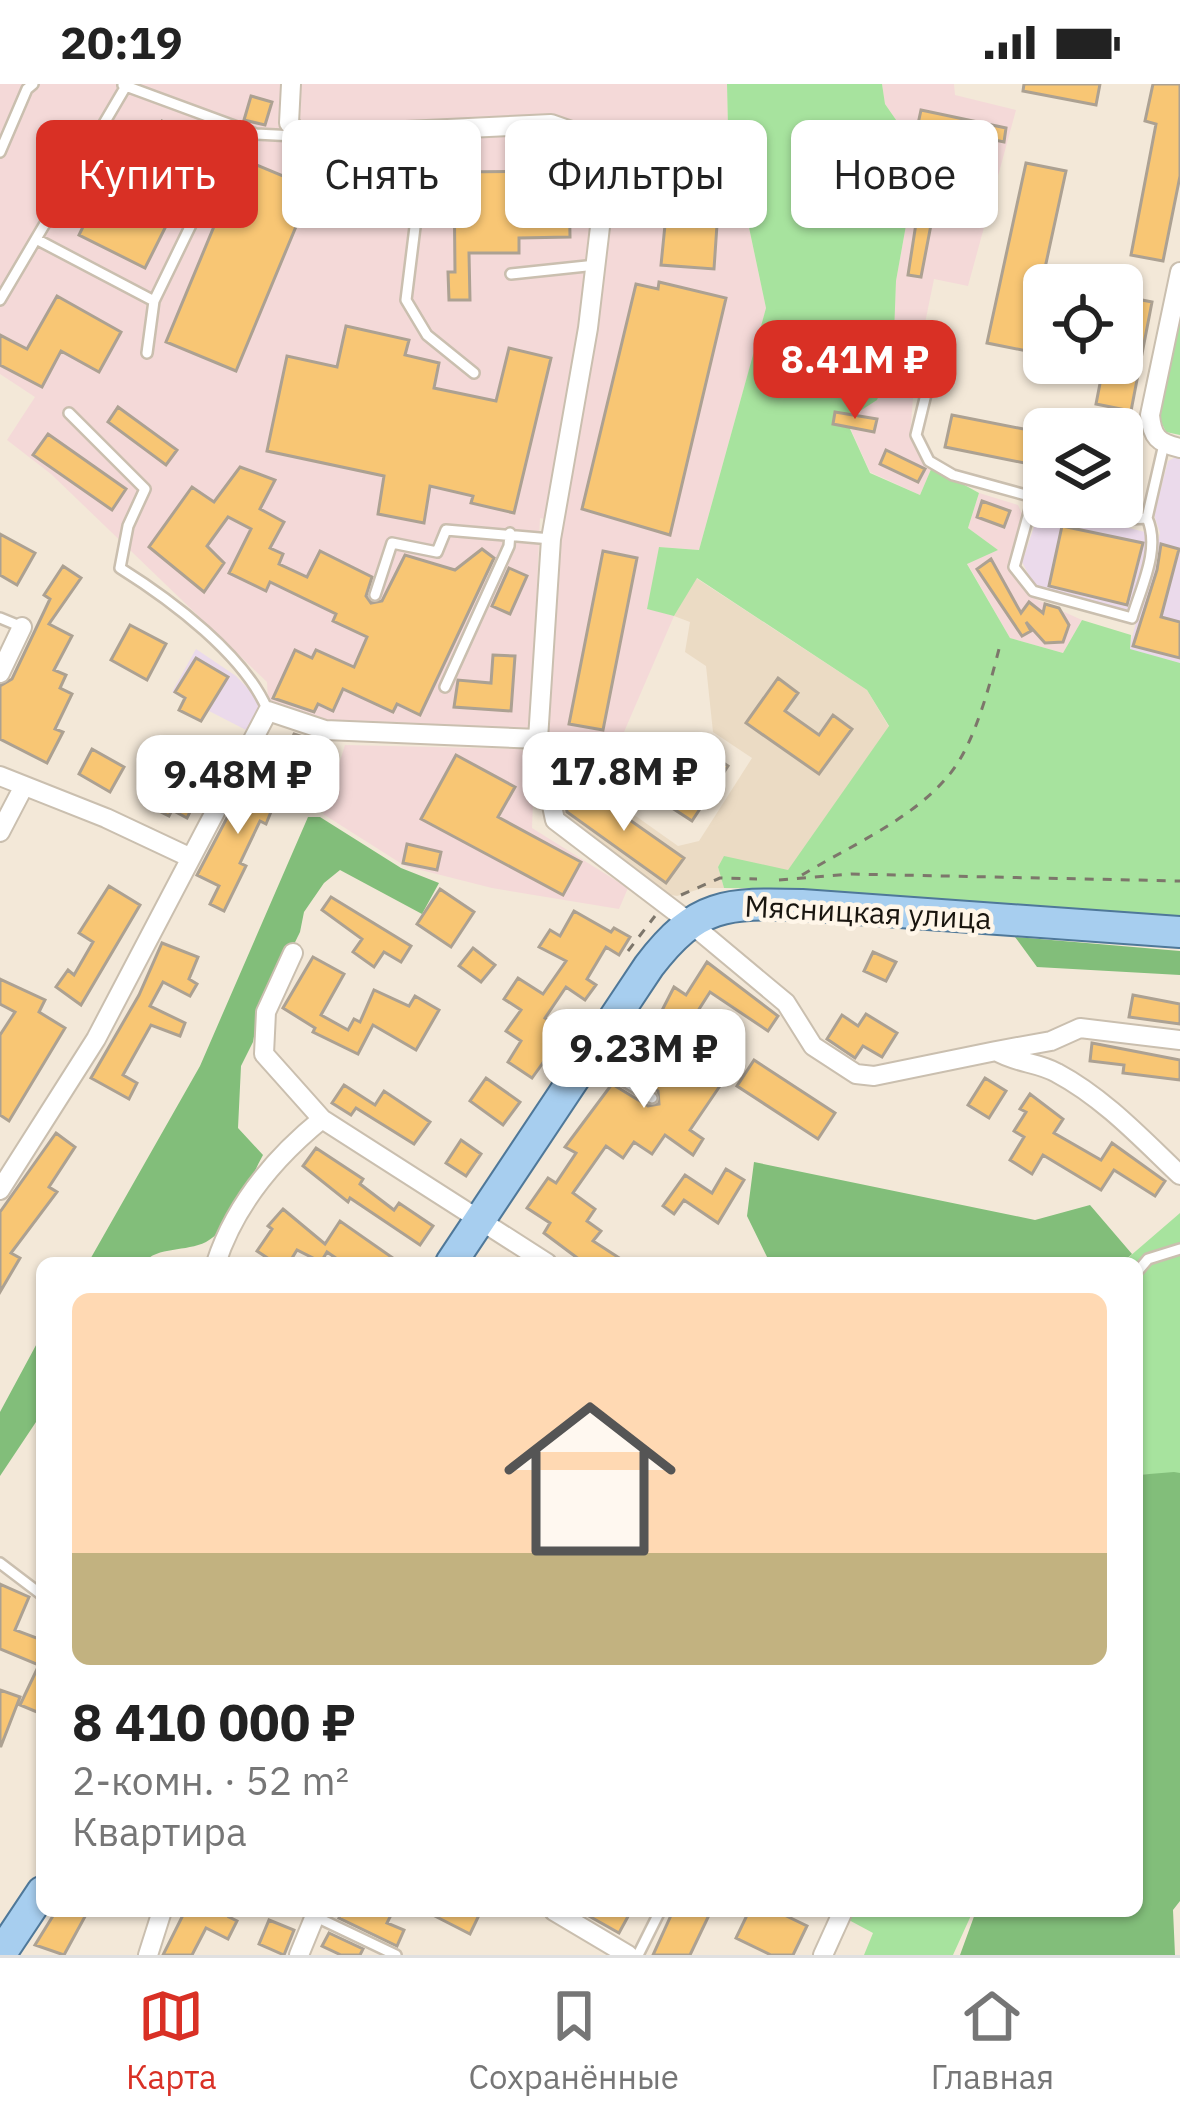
<!DOCTYPE html>
<html lang="ru">
<head>
<meta charset="utf-8">
<style>
	:root { --surface:#fff; --page:#f2f2f2; --text:#222; --muted:#767676; --line:#e0e0e0; --accent:#d93025 }
	body { margin:0; font-family:"IBM Plex Sans",sans-serif; background:var(--page); color:var(--text); height:100vh; display:flex; flex-direction:column; font-size:45px; white-space:nowrap }
	* { box-sizing:border-box; margin:0 }
	p { font-size:39px; color:var(--muted) }
	.icon { flex:none; width:66px; height:66px; fill:none; stroke:currentColor; stroke-width:2; stroke-linecap:round; stroke-linejoin:round }
	.map { position:relative; flex:1; overflow:hidden }
	.drawer { position:absolute; left:36px; top:1173px; width:1107px; height:660px; display:flex; flex-direction:column; background:var(--surface); border-radius:18px; box-shadow:0 3px 9px #0004 }
	.drawer>* { flex:none }
	.banner { position:absolute; left:36px; top:36px; width:1110px; height:108px; display:flex; gap:24px }
	.buttons { position:absolute; left:1023px; top:180px; display:grid; gap:24px }
	.buttons a { display:grid; place-items:center; width:120px; height:120px; border-radius:18px; background:var(--surface); box-shadow:0 3px 9px #0004; font-size:60px }
	.price { position:absolute; translate:-50% -102px; padding:0 27px; border-radius:24px; background:#fff; color:#222; font-size:39px; line-height:78px; filter:drop-shadow(0 3px 6px #0008) }
	.price::after { content:''; position:absolute; left:50%; top:72px; width:36px; height:27px; margin-left:-18px; background:inherit; clip-path:polygon(0 0,100% 0,50% 100%) }
	.price.active { background:var(--accent); color:#fff }
	ul { padding:0; list-style:none }
	li { display:grid; align-content:center; gap:24px; height:636px; padding:0 36px }
	li span { display:grid; place-items:center; height:372px; border-radius:18px; color:#555 }
	li>.icon { margin-inline-start:auto }
	span .icon { width:216px; height:216px; fill:#fffc; stroke-width:1 }
	li b { font-size:51px }
	.tag { padding:0 42px; border-radius:18px; background:var(--surface); box-shadow:0 3px 9px #0004; font-size:42px; line-height:108px }
	.tag.active { background:var(--accent); color:#fff }
	.status { display:flex; justify-content:space-between; align-items:center; height:84px; padding:0 60px; background:var(--surface); direction:ltr }
	.status svg { height:33px; fill:currentColor }
	.dock { display:flex; justify-content:space-around; align-items:center; height:168px; border-top:3px solid var(--line); background:var(--surface); font-size:33px; color:var(--muted) }
	.dock a { display:grid; justify-items:center; gap:6px }
	.dock .active { color:var(--accent) }
	.map>svg:first-child { display:block }
	.commercial { fill:#ebdaeb }
	.industrial { fill:#f4d9d8 }
	.built { fill:#ebdbc4 }
	.green { fill:#a7e39e }
	.forest { fill:#82be7a }
	.building { fill:#f8c674; stroke:#aca192; stroke-width:3 }
	.lines { fill:none; stroke-linecap:round; stroke-linejoin:round }
	.lane-casing { stroke:#cabfaf; stroke-width:14 }
	.street-casing { stroke:#cabfaf; stroke-width:22 }
	.primary-casing { stroke:#4f7899; stroke-width:34 }
	.path { stroke:#7d766b; stroke-width:3; stroke-dasharray:9 9; stroke-linecap:butt }
	.lane { stroke:#fff; stroke-width:9 }
	.street { stroke:#fff; stroke-width:18 }
	.primary { stroke:#a7ceef; stroke-width:30 }
	.labels { text-anchor:middle; stroke-width:9; stroke-linejoin:round; paint-order:stroke }
	.street-label { font-size:30px; fill:#19150f; stroke:#fff6e9 }
</style>
</head>
<body>
<div class="status"><b>20:19</b><svg viewBox="0 0 49 12"><path d="M0 12V9h3v3zM5 12V6h3v6zM10 12V3h3v9zM15 12V0h3v12zM26 1h20v11H26zM47 4h2v5h-2z"/></svg></div>
<div class="map">
<svg width="1180" height="1871" viewBox="0 0 1180 1871">
	<rect width="100%" height="100%" fill="#f3e8d8"/>
	<path class="commercial" d="M 1176,373 L 1180,374 L 1180,579 L 1129,565 L 1160,449 L 1154,431 L 1168,377 Z
		M 1046,423 L 1145,448 L 1148,462 L 1130,528 L 1035,503 L 1022,478 L 1039,428 Z
		M 196,565 L 236,592 L 255,612 L 259,624 L 248,647 L 172,608 Z"/>
	<path class="industrial" d="M 0,0 L 727,0 L 728,44 L 766,224 L 699,466 L 660,463 L 648,524 L 674,532 L 599,706 L 569,691 L 553,709 L 547,654 L 562,438 L 540,434 L 531,644 L 325,642 L 268,617 L 267,598 L 51,390 L 7,356 L 35,313 L 0,290 Z
		M 882,0 L 954,0 L 955,11 L 1016,26 L 968,202 L 934,195 L 915,288 L 910,353 L 932,383 L 920,411 L 870,388 L 846,335 L 877,316 L 893,278 L 896,197 L 919,69 L 885,20 Z
		M 979,409 L 1018,421 L 1022,430 L 1008,484 L 1031,513 L 1082,536 L 1063,569 L 1010,554 L 967,479 L 997,466 L 968,444 Z
		M 345,661 L 519,665 L 535,673 L 532,744 L 628,804 L 619,825 L 492,804 L 405,782 L 323,730 Z"/>
	<path class="built" d="M 696,494 L 867,606 L 889,643 L 788,787 L 724,773 L 718,783 L 724,804 L 703,804 L 677,812 L 666,810 L 557,729 L 553,709 L 569,691 L 599,706 L 678,762 L 699,757 L 752,674 L 713,648 L 706,582 L 685,568 L 690,538 L 674,532 Z"/>
	<path class="green" d="M 727,0 L 882,0 L 885,20 L 919,69 L 896,197 L 893,278 L 877,316 L 846,336 L 870,389 L 920,411 L 932,383 L 979,409 L 968,444 L 998,466 L 967,480 L 1010,554 L 1063,569 L 1082,536 L 1131,551 L 1130,565 L 1180,579 L 1180,834 L 803,805 L 724,804 L 718,783 L 724,772 L 788,786 L 889,642 L 867,606 L 697,494 L 674,532 L 647,525 L 659,463 L 699,466 L 766,224 L 728,44 Z
		M 1180,222 L 1180,351 L 1166,348 L 1157,330 Z
		M 1180,1129 L 1180,1389 L 1137,1391 L 1137,1179 L 1122,1179 Z
		M 851,1827 L 973,1827 L 953,1871 L 864,1871 L 873,1849 L 847,1835 Z"/>
	<path class="forest" d="M 308,733 L 320,733 L 401,784 L 439,799 L 422,830 L 340,786 L 324,799 L 304,828 L 300,848 L 257,936 L 253,958 L 241,982 L 238,1044 L 263,1071 C 248,1098 234,1143 206,1158 C 186,1168 158,1162 143,1179 L 88,1179 L 200,982 Z
		M 1015,853 L 1180,867 L 1180,891 L 1037,883 Z
		M 754,1078 L 1035,1136 L 1090,1121 L 1132,1170 L 1122,1179 L 770,1179 L 747,1132 Z
		M 42,1250 L 42,1329 L 0,1392 L 0,1328 Z
		M 1174,1388 L 1180,1389 L 1180,1817 L 1173,1826 L 1175,1871 L 960,1871 L 976,1827 L 1137,1827 L 1137,1391 Z"/>
	<path class="building" d="M 1024,0 L 1100,0 L 1096,21 L 1023,7 Z
		M 1153,0 L 1180,0 L 1180,92 L 1163,177 L 1131,171 L 1156,40 L 1145,37 Z
		M 251,12 L 272,18 L 265,41 L 244,36 Z
		M 921,26 L 1006,44 L 1004,58 L 918,40 Z
		M 162,37 L 207,60 L 145,184 L 79,151 L 94,120 L 115,130 Z
		M 673,61 L 722,67 L 714,185 L 661,181 Z
		M 242,75 L 312,104 L 236,287 L 166,258 Z
		M 926,75 L 943,78 L 921,193 L 908,191 Z
		M 1026,79 L 1066,87 L 1027,267 L 987,259 Z
		M 569,87 L 570,153 L 519,154 L 519,169 L 469,169 L 470,216 L 449,216 L 448,188 L 455,188 L 454,88 Z
		M 659,198 L 726,214 L 670,451 L 582,425 L 636,200 L 658,205 Z
		M 57,212 L 121,248 L 99,288 L 61,267 L 42,303 L 0,281 L 0,251 L 27,265 Z
		M 1122,212 L 1152,218 L 1131,327 L 1096,320 L 1104,279 L 1122,279 Z
		M 346,242 L 409,256 L 405,271 L 439,279 L 434,304 L 496,317 L 509,264 L 551,274 L 514,429 L 471,419 L 473,412 L 430,402 L 424,439 L 378,430 L 384,392 L 267,367 L 287,272 L 337,283 Z
		M 931,256 L 951,259 L 946,288 L 926,284 Z
		M 118,323 L 177,366 L 166,381 L 108,338 Z
		M 835,328 L 877,335 L 874,348 L 833,340 Z
		M 952,331 L 1044,349 L 1044,383 L 945,363 Z
		M 48,350 L 126,405 L 112,426 L 33,371 Z
		M 886,366 L 925,385 L 918,398 L 880,380 Z
		M 240,383 L 275,396 L 260,425 L 284,438 L 270,464 L 283,470 L 279,480 L 307,493 L 320,467 L 372,493 L 366,512 L 371,519 L 382,517 L 405,471 L 455,486 L 482,465 L 494,474 L 420,631 L 397,620 L 393,628 L 343,605 L 333,627 L 318,620 L 314,628 L 273,614 L 295,566 L 312,574 L 316,566 L 354,583 L 367,553 L 333,537 L 336,530 L 270,498 L 266,507 L 229,489 L 251,445 L 228,433 L 207,462 L 224,479 L 204,508 L 149,463 L 192,403 L 214,418 Z
		M 982,417 L 1010,427 L 1004,443 L 977,433 Z
		M 1062,442 L 1143,459 L 1127,521 L 1049,502 Z
		M 0,450 L 35,469 L 17,501 L 0,491 Z
		M 1161,460 L 1179,465 L 1161,533 L 1180,538 L 1180,574 L 1133,562 L 1157,486 Z
		M 603,467 L 637,474 L 603,646 L 569,640 Z
		M 991,475 L 1021,529 L 1029,518 L 1043,529 L 1045,520 L 1059,524 L 1069,541 L 1063,558 L 1045,559 L 1026,538 L 1031,547 L 1022,552 L 977,485 Z
		M 63,482 L 81,494 L 49,540 L 72,552 L 54,586 L 66,591 L 60,604 L 72,610 L 55,645 L 63,648 L 47,679 L 0,655 L 0,602 L 12,595 L 50,515 L 44,511 Z
		M 509,484 L 527,492 L 510,530 L 492,522 Z
		M 130,541 L 166,560 L 147,596 L 111,576 Z
		M 493,571 L 515,572 L 511,627 L 454,623 L 458,596 L 491,599 Z
		M 196,574 L 228,593 L 201,637 L 179,626 L 185,614 L 175,608 Z
		M 778,594 L 798,609 L 785,627 L 819,651 L 833,631 L 852,645 L 819,690 L 746,639 Z
		M 294,650 L 315,657 L 302,682 L 310,686 L 304,699 L 277,686 Z
		M 174,655 L 218,673 L 187,734 L 172,726 L 169,732 L 157,726 L 173,693 L 167,690 L 170,685 L 161,680 Z
		M 92,665 L 124,683 L 110,708 L 79,690 Z
		M 702,665 L 728,682 L 692,737 L 666,720 Z
		M 456,671 L 515,703 L 498,733 L 581,778 L 563,811 L 421,735 Z
		M 251,688 L 282,701 L 266,740 L 260,737 L 240,779 L 246,782 L 224,827 L 210,820 L 219,802 L 197,791 Z
		M 580,701 L 684,774 L 666,799 L 567,728 L 566,721 Z
		M 407,760 L 441,768 L 437,786 L 403,779 Z
		M 109,802 L 140,821 L 81,921 L 56,903 L 68,886 L 74,891 L 93,858 L 79,849 Z
		M 440,805 L 474,828 L 451,863 L 417,840 Z
		M 331,813 L 411,862 L 401,878 L 384,868 L 374,883 L 353,868 L 362,855 L 322,826 Z
		M 574,827 L 611,848 L 614,844 L 630,853 L 619,871 L 606,863 L 587,895 L 596,901 L 585,916 L 566,903 L 545,934 L 565,948 L 532,994 L 508,978 L 521,957 L 506,947 L 521,926 L 504,915 L 518,894 L 543,910 L 566,877 L 539,863 L 550,846 L 560,852 Z
		M 162,859 L 198,873 L 189,895 L 197,900 L 190,912 L 163,898 L 150,922 L 185,939 L 180,952 L 151,941 L 123,991 L 137,999 L 129,1015 L 91,994 L 139,911 Z
		M 473,864 L 495,881 L 481,898 L 459,882 Z
		M 873,868 L 896,878 L 886,897 L 864,887 Z
		M 313,873 L 344,890 L 321,931 L 348,946 L 354,935 L 360,938 L 374,906 L 409,922 L 415,912 L 439,926 L 416,966 L 373,941 L 358,970 L 313,948 L 315,944 L 283,924 Z
		M 707,878 L 778,932 L 768,947 L 710,908 L 687,944 L 696,951 L 687,962 L 698,968 L 695,974 L 726,993 L 690,1046 L 703,1055 L 693,1071 L 665,1051 L 652,1070 L 634,1058 L 623,1074 L 606,1062 L 573,1109 L 595,1125 L 587,1137 L 601,1147 L 593,1157 L 627,1179 L 584,1179 L 544,1149 L 550,1139 L 527,1124 L 548,1094 L 556,1099 L 576,1069 L 565,1063 L 612,1000 L 648,1022 L 659,1020 L 658,1007 L 631,991 L 635,985 L 648,993 L 664,970 L 639,952 L 649,939 L 654,942 L 674,903 L 686,911 Z
		M 0,895 L 45,916 L 39,928 L 65,944 L 9,1037 L 0,1031 L 0,951 L 15,928 L 0,920 Z
		M 1133,911 L 1180,920 L 1180,940 L 1129,933 Z
		M 866,930 L 897,949 L 882,973 L 863,962 L 855,974 L 827,955 L 842,931 L 858,942 Z
		M 1092,959 L 1180,976 L 1180,996 L 1123,989 L 1124,981 L 1090,977 Z
		M 754,976 L 835,1029 L 818,1055 L 737,1002 Z
		M 486,994 L 520,1018 L 503,1041 L 470,1017 Z
		M 985,994 L 1006,1007 L 989,1034 L 968,1021 Z
		M 344,1001 L 375,1021 L 384,1007 L 430,1038 L 414,1060 L 356,1024 L 351,1031 L 332,1019 Z
		M 1030,1010 L 1063,1035 L 1054,1049 L 1101,1076 L 1112,1059 L 1165,1097 L 1155,1112 L 1114,1086 L 1101,1106 L 1043,1071 L 1032,1090 L 1010,1076 L 1024,1053 L 1014,1047 L 1026,1028 L 1020,1025 Z
		M 56,1049 L 75,1063 L 49,1103 L 57,1108 L 11,1169 L 20,1174 L 0,1208 L 0,1128 Z
		M 461,1056 L 481,1070 L 466,1092 L 446,1079 Z
		M 316,1064 L 363,1095 L 360,1100 L 394,1126 L 399,1119 L 433,1142 L 420,1161 L 350,1114 L 348,1118 L 303,1082 Z
		M 726,1085 L 744,1096 L 718,1139 L 684,1116 L 674,1130 L 663,1122 L 685,1091 L 712,1109 Z
		M 283,1125 L 325,1160 L 340,1137 L 400,1179 L 343,1179 L 327,1168 L 321,1178 L 297,1166 L 289,1179 L 275,1179 L 257,1167 L 272,1145 L 268,1142 Z
		M 0,1500 L 29,1513 L 15,1546 L 42,1556 L 42,1618 L 37,1628 L 20,1621 L 39,1581 L 0,1565 Z
		M 0,1606 L 20,1613 L 1,1662 L 0,1662 Z
		M 56,1827 L 88,1827 L 64,1871 L 35,1861 Z
		M 185,1827 L 233,1827 L 229,1833 L 237,1837 L 228,1855 L 206,1844 L 192,1871 L 163,1871 Z
		M 343,1827 L 393,1827 L 387,1839 L 404,1846 L 397,1862 L 339,1834 Z
		M 425,1827 L 481,1827 L 470,1850 Z
		M 580,1827 L 631,1827 L 619,1849 Z
		M 673,1827 L 711,1827 L 690,1871 L 653,1871 Z
		M 749,1827 L 776,1827 L 807,1842 L 793,1871 L 771,1871 L 736,1854 Z
		M 269,1836 L 294,1846 L 284,1871 L 259,1860 Z
		M 329,1849 L 363,1865 L 360,1871 L 341,1871 L 322,1862 Z"/>
	<g class="lines">
		<defs>
			<path id="lane" d="M 123,1 L 256,50 L 295,52
				M 427,46 L 406,216 L 427,251 L 474,289
				M 0,68 L 27,5 L 33,0
				M 36,155 L 154,217 L 238,44
				M 511,190 L 596,181
				M 0,216 L 126,2
				M 147,269 L 154,217
				M 928,302 L 916,351 L 929,377 L 953,391 L 1044,416
				M 69,329 L 145,405 L 128,442 L 120,484 C 171,516 245,571 268,627
				M 1033,414 L 1014,483 L 1033,507 L 1132,534 C 1141,503 1161,465 1147,434
				M 1075,423 L 1129,435 L 1147,434 L 1164,360
				M 375,511 L 392,459 L 437,468 L 446,446 L 551,455
				M 0,534 L 22,543
				M 445,603 L 509,462 L 510,449
				M 591,977 L 652,1014
				M 1137,1188 L 1148,1175 L 1180,1165
				M 0,1479 L 42,1511
				M 314,1832 L 396,1871
				M 638,1871 L 660,1827"/>
			<path id="street" d="M 291,0 L 289,39 L 301,52 L 551,40 L 588,53 L 607,84 L 588,244 L 551,455 L 538,655 L 555,736 L 689,838 L 786,919 L 813,962 L 856,990 L 874,992 L 996,967 C 1015,979 1038,978 1057,989 C 1104,1014 1142,1055 1180,1091
				M 1180,188 L 1150,331 C 1152,353 1158,359 1180,364
				M 0,589 L 22,543
				M 0,692 L 106,734 L 189,773
				M 0,748 L 24,702
				M 293,869 L 266,928 L 264,970 L 322,1035 L 547,1179
				M 996,967 L 1051,957 L 1080,944 L 1180,956
				M 0,1106 L 96,955 L 268,627 L 325,646 L 538,655
				M 216,1179 C 235,1120 274,1074 322,1035
				M 554,1827 L 628,1871
				M 148,1871 L 162,1827
				M 299,1871 L 317,1827
				M 823,1871 L 843,1827"/>
			<path id="primary" d="M 451,1179 L 649,882 C 697,819 726,819 802,821 L 1180,848
				M 0,1871 L 42,1808"/>
		</defs>
		<use href="#lane" class="lane-casing"/>
		<use href="#street" class="street-casing"/>
		<use href="#primary" class="primary-casing"/>
		<path class="path" d="M 802,791 C 850,762 913,735 949,691 C 975,660 990,600 1000,561
			M 779,796 L 851,790 L 1180,797
			M 681,811 L 720,794 L 757,795
			M 628,867 L 655,832"/>
		<use href="#lane" class="lane"/>
		<use href="#street" class="street"/>
		<use href="#primary" class="primary"/>
	</g>
	<g class="labels">
		<g class="street-label">
			<text transform="translate(868 829) rotate(3)" y="10">Мясницкая улица</text>
		</g>
	</g>
</svg>
<div class="buttons">
<a><svg class="icon" aria-label="locate" viewBox="0 0 24 24"><circle cx="12" cy="12" r="6"/><path d="M12 2v4M12 18v4M2 12h4M18 12h4"/></svg></a>
<a><svg class="icon" aria-label="layers" viewBox="0 0 24 24"><path d="M12 4l9 5-9 5-9-5zM3 14l9 5 9-5"/></svg></a>
</div>
<b class="price active" style="left:855px;top:338px">8.41M ₽</b>
<b class="price" style="left:624px;top:750px">17.8M ₽</b>
<b class="price" style="left:238px;top:753px">9.48M ₽</b>
<b class="price" style="left:644px;top:1027px">9.23M ₽</b>
<div class="banner">
<a class="tag active">Купить</a>
<a class="tag">Снять</a>
<a class="tag">Фильтры</a>
<a class="tag">Новое</a>
</div>
<section class="drawer">
<ul>
<li><span style="background:linear-gradient(#ffd9b3 70%,#c2b280 0)"><svg class="icon" aria-label="home" viewBox="0 0 24 24"><path d="M3 11l9-7 9 7M6 9v11h12V9"/></svg></span><div><b>8 410 000 ₽</b><p>2-комн. · 52 m²</p><p>Квартира</p></div></li>
</ul>
</section>
</div>
<nav class="dock">
<a class="active"><svg class="icon" aria-label="map" viewBox="0 0 24 24"><path d="M3 6l6-2 6 2 6-2v14l-6 2-6-2-6 2zM9 4v14M15 6v14"/></svg>Карта</a>
<a><svg class="icon" aria-label="saved" viewBox="0 0 24 24"><path d="M7 4h10v16l-5-4-5 4z"/></svg>Сохранённые</a>
<a><svg class="icon" aria-label="home" viewBox="0 0 24 24"><path d="M3 11l9-7 9 7M6 9v11h12V9"/></svg>Главная</a>
</nav>
</body>
</html>
